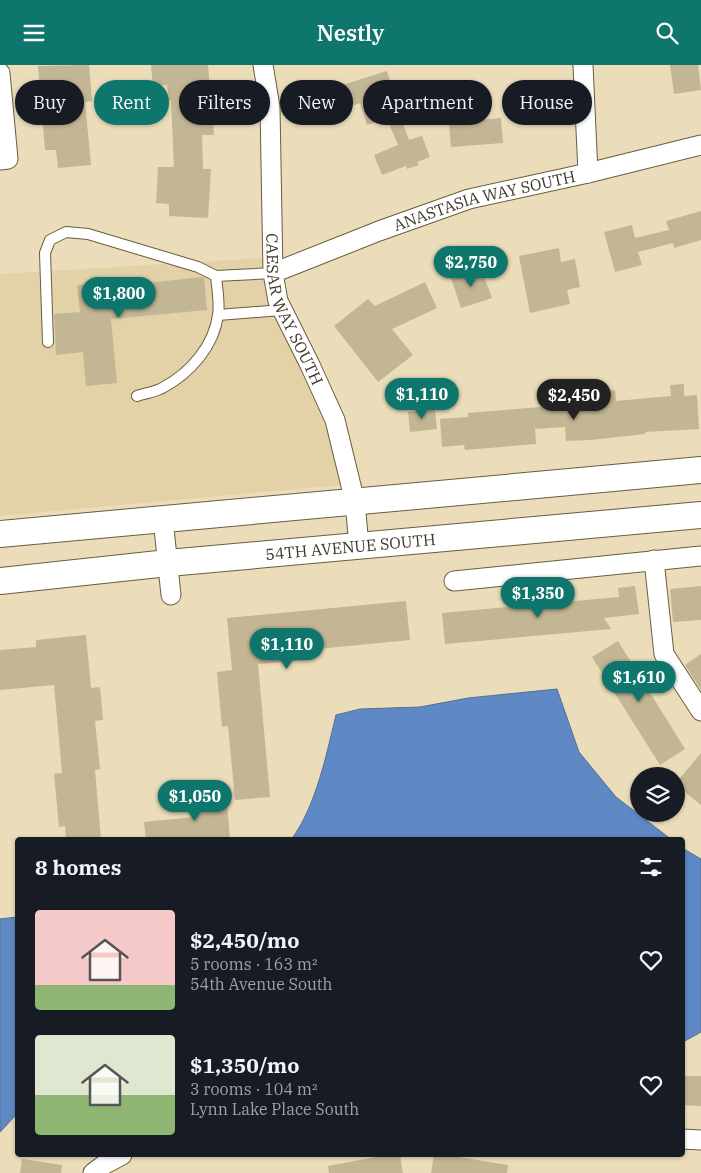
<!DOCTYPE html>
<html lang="en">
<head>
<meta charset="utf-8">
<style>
	:root { --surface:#171b24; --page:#20242c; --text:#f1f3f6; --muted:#9ea1a6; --accent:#0f766e }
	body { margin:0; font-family:"IBM Plex Serif",serif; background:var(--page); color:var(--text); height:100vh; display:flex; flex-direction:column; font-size:19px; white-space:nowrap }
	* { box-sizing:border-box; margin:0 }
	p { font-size:16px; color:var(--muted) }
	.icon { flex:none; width:28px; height:28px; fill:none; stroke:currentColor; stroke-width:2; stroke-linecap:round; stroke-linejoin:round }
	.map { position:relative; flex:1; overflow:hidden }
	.sheet { position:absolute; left:15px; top:772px; width:670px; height:320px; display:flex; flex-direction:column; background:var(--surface); border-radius:5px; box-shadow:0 1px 4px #0004 }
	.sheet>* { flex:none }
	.hud { position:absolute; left:15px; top:15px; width:671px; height:45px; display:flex; gap:10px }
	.tools { position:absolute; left:630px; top:702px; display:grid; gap:10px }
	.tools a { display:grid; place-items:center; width:55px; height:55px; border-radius:50%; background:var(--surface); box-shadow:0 1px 4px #0004; font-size:25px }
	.price { position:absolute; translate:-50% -42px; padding:0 11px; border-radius:18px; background:var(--accent); color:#fff; font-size:16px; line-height:32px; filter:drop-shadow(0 1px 2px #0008) }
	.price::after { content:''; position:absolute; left:50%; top:30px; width:15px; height:11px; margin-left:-8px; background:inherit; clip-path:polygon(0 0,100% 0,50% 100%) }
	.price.active { background:#222; color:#fff }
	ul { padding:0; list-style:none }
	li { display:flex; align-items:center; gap:15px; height:125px; padding:0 20px }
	li span { display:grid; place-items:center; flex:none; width:140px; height:100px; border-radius:5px; color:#555 }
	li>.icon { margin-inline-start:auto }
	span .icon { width:60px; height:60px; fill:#fffc; stroke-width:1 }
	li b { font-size:21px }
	h2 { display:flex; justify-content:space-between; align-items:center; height:60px; padding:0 20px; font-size:21px }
	.pill { padding:0 18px; border-radius:22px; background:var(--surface); box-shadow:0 1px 4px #0004; font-size:18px; line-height:45px }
	.pill.active { background:var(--accent); color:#fff }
	header { display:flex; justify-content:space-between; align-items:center; height:65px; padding:0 20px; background:var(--accent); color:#fff; font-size:22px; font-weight:600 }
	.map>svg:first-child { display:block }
	.built { fill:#e3d2a7 }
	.water { fill:#5e89c4; stroke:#547096 }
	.building { fill:#c3b694 }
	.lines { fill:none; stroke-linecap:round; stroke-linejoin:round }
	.lane-casing { stroke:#695d3d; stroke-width:12 }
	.street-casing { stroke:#695d3d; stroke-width:21 }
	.secondary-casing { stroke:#695d3d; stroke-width:28 }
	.lane { stroke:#fff; stroke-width:10 }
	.street { stroke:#fff; stroke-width:19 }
	.secondary { stroke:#fff; stroke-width:26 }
	.labels { text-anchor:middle; stroke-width:4.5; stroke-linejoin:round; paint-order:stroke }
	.street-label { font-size:16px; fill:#3d3729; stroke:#fff }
</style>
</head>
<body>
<header><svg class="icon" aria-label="menu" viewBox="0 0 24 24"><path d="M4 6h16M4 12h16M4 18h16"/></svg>Nestly<svg class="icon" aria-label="search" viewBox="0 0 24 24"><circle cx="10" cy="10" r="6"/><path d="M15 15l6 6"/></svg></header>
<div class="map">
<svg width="701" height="1108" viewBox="0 0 701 1108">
	<rect width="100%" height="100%" fill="#ebddba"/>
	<path class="built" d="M 264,193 L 264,200 L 262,202 L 265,210 L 302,305 L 327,359 L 342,420 L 0,451 L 0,209 Z"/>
	<path class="water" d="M 557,624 L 579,687 L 616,732 L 672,775 L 291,775 C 316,741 326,691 336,650 L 360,644 L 420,642 L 468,633 Z
		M 682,783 L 701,794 L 701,967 L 683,977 Z
		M 17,852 L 17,1049 L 0,1067 L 0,854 Z"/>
	<path class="building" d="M 89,0 L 92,36 L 85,37 L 91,100 L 58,103 L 56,85 L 45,85 L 38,1 Z
		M 151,0 L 208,0 L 214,70 L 202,70 L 203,104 L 211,104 L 208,153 L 169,151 L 169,139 L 156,138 L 158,102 L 174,102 L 171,35 L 169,35 L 167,20 L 153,21 Z
		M 670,0 L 698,0 L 701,25 L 674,29 Z
		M 387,6 L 400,50 L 409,75 L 422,71 L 430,92 L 417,97 L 419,100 L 407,104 L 406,101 L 382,110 L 374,90 L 398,80 L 387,54 L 367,60 L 360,38 L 349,42 L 342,20 Z
		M 501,53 L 503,78 L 451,82 L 449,58 Z
		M 701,146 L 701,175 L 674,183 L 673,178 L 638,187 L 642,200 L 615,207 L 604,167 L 632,160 L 635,173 L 669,165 L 666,156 Z
		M 559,183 L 561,197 L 575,194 L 580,222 L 567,225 L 570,239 L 530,248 L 519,191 Z
		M 481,203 L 492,233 L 461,243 L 451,213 Z
		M 203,212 L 204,213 L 207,245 L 111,254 L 117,318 L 86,321 L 83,287 L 56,290 L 54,249 L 80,247 L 77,220 L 109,217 L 110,222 Z
		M 425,217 L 437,243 L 392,264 L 413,290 L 378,317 L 334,261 L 368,234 L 375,241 Z
		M 684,319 L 684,331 L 697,330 L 699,364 L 645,367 L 645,369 L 591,375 L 566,376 L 565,362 L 535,364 L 536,379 L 465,385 L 464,380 L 442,382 L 440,354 L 468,352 L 468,348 L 552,341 L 551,336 L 603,334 L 602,326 L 615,325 L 616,336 L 671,331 L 670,320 Z
		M 435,344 L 437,364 L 410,367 L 408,347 Z
		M 635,521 L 639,549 L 604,553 L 611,564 L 445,579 L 442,548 L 619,532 L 618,523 Z
		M 701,521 L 701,555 L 673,557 L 670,524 Z
		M 406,536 L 410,575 L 307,585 L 308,595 L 258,599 L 270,732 L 235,735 L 228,661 L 222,662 L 217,607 L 232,605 L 227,553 Z
		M 86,570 L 91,623 L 100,622 L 103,655 L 95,656 L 100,704 L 95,705 L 101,775 L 66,775 L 65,761 L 59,762 L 54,709 L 62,708 L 54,620 L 0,625 L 0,585 L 36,582 L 36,575 Z
		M 618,576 L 685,684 L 660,700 L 592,592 Z
		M 701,589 L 701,625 L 685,600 Z
		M 701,688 L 701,740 L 676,720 L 676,718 Z
		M 226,728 L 230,774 L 146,775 L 144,757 L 194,752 L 192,731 Z
		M 682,1011 L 701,1011 L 701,1041 L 682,1040 Z
		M 386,1090 L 400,1090 L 403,1108 L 329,1108 L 328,1101 Z
		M 434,1090 L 446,1090 L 508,1100 L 507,1108 L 431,1108 Z
		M 22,1094 L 62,1100 L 61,1108 L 20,1108 Z"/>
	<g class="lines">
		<defs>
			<path id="lane" d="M 218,250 L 282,245
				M 48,277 L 45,188 L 50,175 L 66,167 L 88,169 L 198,202 L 216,211
				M 137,331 C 146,328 156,327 164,322 C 190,308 214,281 218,250 C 220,238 217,223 216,211 L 273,208"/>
			<g id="street">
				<path id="s1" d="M 263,0 L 270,42 L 273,208 L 278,236 L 310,300 L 335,355 L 355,437 L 359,481"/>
				<path d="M 583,0 L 588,108"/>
				<path d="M 0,8 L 8,94 L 0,95"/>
				<path id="s2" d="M 273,208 L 379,166 L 469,134 L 588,108 L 701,80"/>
				<path d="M 163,454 L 171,530"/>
				<path d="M 654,495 L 664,589 L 701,646"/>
				<path d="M 454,516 L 701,491"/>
				<path d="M 682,1074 L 701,1075"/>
				<path d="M 93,1108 L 105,1099 L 122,1090"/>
			</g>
			<g id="secondary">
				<path d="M 0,469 L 701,405"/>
				<path id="s3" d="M 0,516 L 168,498 L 701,450"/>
			</g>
		</defs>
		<use href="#lane" class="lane-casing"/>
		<use href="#street" class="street-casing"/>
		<use href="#secondary" class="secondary-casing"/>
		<use href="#lane" class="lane"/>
		<use href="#street" class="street"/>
		<use href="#secondary" class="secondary"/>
	</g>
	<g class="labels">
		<g class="street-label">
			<text dy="6" stroke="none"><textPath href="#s2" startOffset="224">ANASTASIA WAY SOUTH</textPath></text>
			<text dy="6" stroke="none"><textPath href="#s1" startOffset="249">CAESAR WAY SOUTH</textPath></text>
			<text dy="6" stroke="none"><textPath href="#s3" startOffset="352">54TH AVENUE SOUTH</textPath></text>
		</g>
	</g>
</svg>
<div class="tools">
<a><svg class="icon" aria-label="layers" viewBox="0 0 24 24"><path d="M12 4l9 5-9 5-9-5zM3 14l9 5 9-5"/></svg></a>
</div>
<b class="price" style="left:471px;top:223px">$2,750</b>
<b class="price" style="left:119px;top:254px">$1,800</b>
<b class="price" style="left:422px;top:355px">$1,110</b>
<b class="price active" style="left:574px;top:356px">$2,450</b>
<b class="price" style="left:538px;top:554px">$1,350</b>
<b class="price" style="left:287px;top:605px">$1,110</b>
<b class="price" style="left:639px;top:638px">$1,610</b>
<b class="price" style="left:195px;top:757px">$1,050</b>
<div class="hud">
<a class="pill">Buy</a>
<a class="pill active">Rent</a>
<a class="pill">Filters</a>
<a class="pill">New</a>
<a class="pill">Apartment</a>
<a class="pill">House</a>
</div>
<section class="sheet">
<h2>8 homes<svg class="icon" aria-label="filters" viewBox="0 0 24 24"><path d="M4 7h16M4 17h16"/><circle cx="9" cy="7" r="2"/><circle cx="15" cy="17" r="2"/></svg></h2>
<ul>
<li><span style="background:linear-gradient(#f6c9c9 75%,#8fb573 0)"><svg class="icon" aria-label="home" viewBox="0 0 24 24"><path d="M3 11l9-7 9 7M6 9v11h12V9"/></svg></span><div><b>$2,450/mo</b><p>5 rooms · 163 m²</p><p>54th Avenue South</p></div><svg class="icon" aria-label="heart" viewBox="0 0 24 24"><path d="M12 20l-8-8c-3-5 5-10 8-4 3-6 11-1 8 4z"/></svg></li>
<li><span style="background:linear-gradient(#dfe7d0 60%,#8fb573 0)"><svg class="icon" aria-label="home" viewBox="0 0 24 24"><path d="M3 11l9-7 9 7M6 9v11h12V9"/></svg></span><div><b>$1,350/mo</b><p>3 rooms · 104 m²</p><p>Lynn Lake Place South</p></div><svg class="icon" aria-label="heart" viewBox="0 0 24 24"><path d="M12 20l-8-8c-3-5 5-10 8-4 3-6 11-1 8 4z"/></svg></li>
</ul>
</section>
</div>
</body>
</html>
